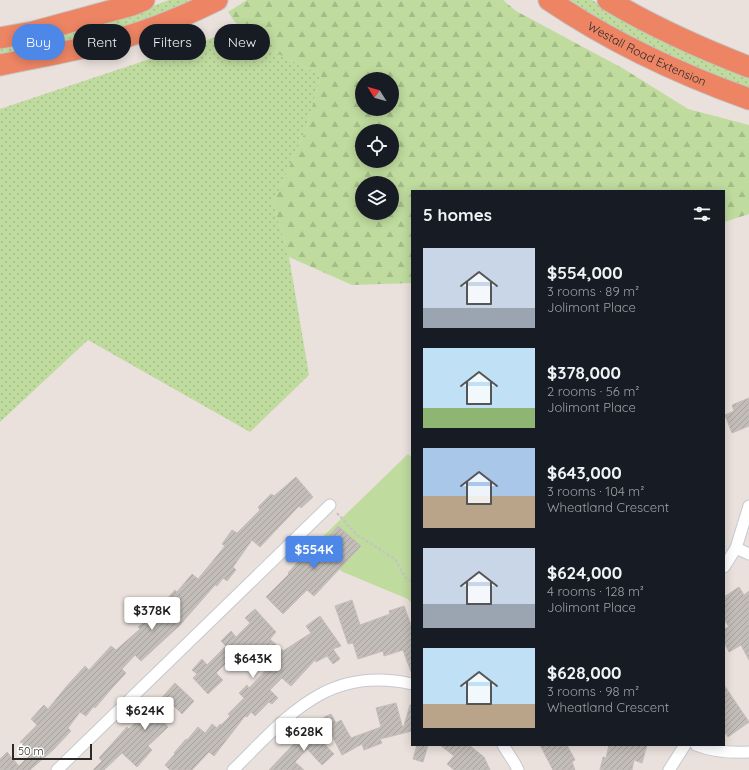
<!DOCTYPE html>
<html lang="en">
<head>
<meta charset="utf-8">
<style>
	:root { --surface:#171b24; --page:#20242c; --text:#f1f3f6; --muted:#9ea1a6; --accent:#4d87e7 }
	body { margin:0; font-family:Quicksand,sans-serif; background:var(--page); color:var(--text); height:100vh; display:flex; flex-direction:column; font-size:15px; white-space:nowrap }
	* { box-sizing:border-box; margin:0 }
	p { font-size:13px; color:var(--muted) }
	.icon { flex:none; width:22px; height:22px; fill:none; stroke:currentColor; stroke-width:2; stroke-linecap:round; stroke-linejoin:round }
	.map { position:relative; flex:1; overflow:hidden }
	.sheet { position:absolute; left:411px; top:190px; width:314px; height:556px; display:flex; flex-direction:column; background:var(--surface); border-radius:0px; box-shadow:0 2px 10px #0003 }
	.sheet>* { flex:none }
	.top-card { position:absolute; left:12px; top:24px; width:339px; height:36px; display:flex; gap:8px }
	.needle { width:26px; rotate:307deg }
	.fabs { position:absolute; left:355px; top:72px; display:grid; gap:8px }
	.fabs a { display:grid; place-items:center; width:44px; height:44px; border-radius:50%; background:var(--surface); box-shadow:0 2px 10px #0003; font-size:20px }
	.scale { position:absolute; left:12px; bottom:10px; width:80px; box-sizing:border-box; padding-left:4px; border:2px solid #292929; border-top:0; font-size:11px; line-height:14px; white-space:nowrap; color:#292929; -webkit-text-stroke:3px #fff; paint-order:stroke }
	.price { position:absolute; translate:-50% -34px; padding:0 9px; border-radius:4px; background:#fff; color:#222; font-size:13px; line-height:26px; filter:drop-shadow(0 1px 2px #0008) }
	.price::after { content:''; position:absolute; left:50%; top:24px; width:12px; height:9px; margin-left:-6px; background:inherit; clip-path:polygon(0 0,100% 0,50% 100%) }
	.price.active { background:var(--accent); color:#fff }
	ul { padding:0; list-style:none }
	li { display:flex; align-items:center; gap:12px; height:100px; padding:0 12px }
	li span { display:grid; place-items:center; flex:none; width:112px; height:80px; border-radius:0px; color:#555 }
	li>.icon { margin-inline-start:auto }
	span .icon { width:48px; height:48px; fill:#fffc; stroke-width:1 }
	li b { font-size:17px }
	h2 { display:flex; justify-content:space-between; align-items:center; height:48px; padding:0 12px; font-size:17px }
	.chip { padding:0 14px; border-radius:18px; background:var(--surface); box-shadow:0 2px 10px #0003; font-size:14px; line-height:36px }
	.chip.active { background:var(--accent); color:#fff }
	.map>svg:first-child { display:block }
	.grass { fill:url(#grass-dots) }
	.forest { fill:url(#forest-firs); fill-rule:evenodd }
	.park { fill:#bfdb9e }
	.building { fill:url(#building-hatch); stroke:#c5bdb6 }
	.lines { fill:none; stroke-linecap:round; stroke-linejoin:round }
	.street-casing { stroke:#c4c9d1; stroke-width:13 }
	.highway-casing { stroke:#c3c3c3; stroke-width:23 }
	.path { stroke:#c3c3c3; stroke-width:2; stroke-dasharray:3 2; stroke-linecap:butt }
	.street { stroke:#fff; stroke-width:11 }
	.highway { stroke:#ed8564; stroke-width:21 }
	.labels { text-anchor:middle; stroke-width:3.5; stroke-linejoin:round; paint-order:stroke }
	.street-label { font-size:12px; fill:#292929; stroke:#fff }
</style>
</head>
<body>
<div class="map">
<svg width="749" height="770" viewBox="0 0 749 770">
	<defs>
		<pattern id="grass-dots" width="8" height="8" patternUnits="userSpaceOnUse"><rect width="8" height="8" fill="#bfdb9e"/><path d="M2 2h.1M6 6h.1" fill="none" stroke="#a4bc88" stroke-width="1.8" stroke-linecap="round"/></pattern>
		<pattern id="forest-firs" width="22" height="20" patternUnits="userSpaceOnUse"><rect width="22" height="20" fill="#bfdb9e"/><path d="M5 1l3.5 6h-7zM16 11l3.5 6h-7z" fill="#a4bc88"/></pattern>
		<pattern id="building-hatch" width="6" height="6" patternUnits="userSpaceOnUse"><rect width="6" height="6" fill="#c2bdb8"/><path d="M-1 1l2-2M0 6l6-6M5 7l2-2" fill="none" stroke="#a7a29e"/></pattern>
	</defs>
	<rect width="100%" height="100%" fill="#eae1dc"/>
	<path class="grass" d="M 169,0 L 197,0 L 176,9 L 113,31 L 0,57 L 0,45 L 132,14 Z
		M 565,0 L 592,0 L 612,12 L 749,73 L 749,92 L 649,49 Z
		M 240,29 L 246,38 L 321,75 L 305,132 L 273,203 L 289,257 L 309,375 L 250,432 L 88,340 L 0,422 L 0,109 Z"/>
	<path class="forest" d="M 247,0 L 503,0 L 516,11 L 624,69 L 688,109 L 749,125 L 749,214 L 724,222 L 724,191 L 412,191 L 412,283 L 352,285 L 289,257 L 273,203 L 305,132 L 321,75 L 246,38 L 228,12 ZM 362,79 L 392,79 L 392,109 L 362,109 ZM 362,131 L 392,131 L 392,161 L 362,161 ZM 362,183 L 392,183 L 392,213 L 362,213 Z"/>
	<path class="park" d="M 408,454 L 412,458 L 412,604 L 408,599 L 343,572 L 310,549 Z"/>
	<path class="building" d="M 749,398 L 749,426 L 732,433 L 725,415 L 734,411 L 732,405 Z
		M 296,477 L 313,497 L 301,508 L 299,506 L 260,547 L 252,540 L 233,567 L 236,570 L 227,581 L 223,578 L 217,586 L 215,585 L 179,626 L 141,661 L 135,655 L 122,669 L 126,673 L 113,687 L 95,708 L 94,706 L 86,716 L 80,712 L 68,728 L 71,731 L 53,750 L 30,770 L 0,770 L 0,759 L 7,752 L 19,766 L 31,754 L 20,742 L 37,725 L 31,719 L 44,705 L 48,709 L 66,687 L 85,666 L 89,670 L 111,646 L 116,650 L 140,629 L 138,627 L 148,619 L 152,623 L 169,609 L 163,603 L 175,590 L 177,592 L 192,574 L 198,579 L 225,546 L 222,544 L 232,530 L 237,533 L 260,510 L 258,507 L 271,494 L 274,496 Z
		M 338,526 L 361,546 L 314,596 L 307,590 L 283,614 L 266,597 L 289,574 L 288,573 L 305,554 L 310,558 Z
		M 739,587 L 744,595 L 749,591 L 749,660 L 741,645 L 729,652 L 724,642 L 724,629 L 729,627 L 724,619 L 724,597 Z
		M 352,600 L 360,625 L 390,614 L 389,611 L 404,606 L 412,628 L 412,672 L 411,672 L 403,650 L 384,656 L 383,651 L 358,659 L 353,643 L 348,644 L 335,606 Z
		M 255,609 L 276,632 L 270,639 L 283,651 L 311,633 L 306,626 L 320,616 L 341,646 L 333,649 L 340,659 L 333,664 L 327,656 L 316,662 L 315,660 L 291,686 L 282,678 L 270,690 L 278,698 L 272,704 L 269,702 L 255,716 L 251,712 L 247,717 L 245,716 L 214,756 L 209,752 L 192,770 L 170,770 L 165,765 L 175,754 L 174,753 L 186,739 L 187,740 L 198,727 L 205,733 L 212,724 L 217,728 L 220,724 L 221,725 L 230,716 L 228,714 L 244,698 L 239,693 L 247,685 L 249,688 L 270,666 L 254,652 L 238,669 L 229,660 L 216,673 L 223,680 L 208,694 L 193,678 L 197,674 L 192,670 L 202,659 L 207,665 L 226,646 L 221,641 L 231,631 L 236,637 L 250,623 L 245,618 Z
		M 175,683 L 194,701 L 182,714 L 170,702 L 157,715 L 168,727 L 148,746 L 152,750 L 137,767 L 122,753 L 104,770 L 93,770 L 102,761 L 99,758 L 127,727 L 129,729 L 156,702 L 157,703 Z
		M 724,685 L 749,722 L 728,737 L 724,731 Z
		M 396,703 L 403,729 L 410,705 L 412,705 L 412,731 L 380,739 L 382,743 L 364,750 L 362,744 L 342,755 L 323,718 L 331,714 L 336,723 L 341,720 L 351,738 L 381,727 L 376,708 Z
		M 309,728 L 334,754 L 322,765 L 307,749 L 295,762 L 304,770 L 269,770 Z
		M 417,745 L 428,745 L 423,762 L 413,759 Z
		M 440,745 L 469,745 L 484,757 L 490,770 L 454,770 L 447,764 L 454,756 Z
		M 540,745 L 567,745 L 575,760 L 572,762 L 575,770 L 553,770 Z
		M 609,745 L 647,745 L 642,763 L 634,760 L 632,770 L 600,770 L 603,757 L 606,758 Z"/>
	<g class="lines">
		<defs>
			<path id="street" d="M 736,548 L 749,554
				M 724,567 L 736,548 L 749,506
				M 503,745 L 515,764 L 518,770
				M 696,745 C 714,752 730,753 749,752
				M 57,770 L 330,505
				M 233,770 C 288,716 327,665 412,684
				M 669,770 L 685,745"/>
			<g id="highway">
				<path id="s1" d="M 549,0 C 611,42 679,74 749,99"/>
				<path d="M 608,0 C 653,27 700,48 749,67"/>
				<path d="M 0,38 L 33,32 L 132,5 L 144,0"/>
				<path d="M 0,65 C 46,55 93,48 138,33 C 165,24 191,13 217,0"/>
			</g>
		</defs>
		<use href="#street" class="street-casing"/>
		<use href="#highway" class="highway-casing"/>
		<path class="path" d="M 337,513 L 357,535 L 395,559 L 405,577 L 412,582"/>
		<use href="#street" class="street"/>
		<use href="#highway" class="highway"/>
	</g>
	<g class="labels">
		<g class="street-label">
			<text dy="4" stroke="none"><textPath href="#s1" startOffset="112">Westall Road Extension</textPath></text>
		</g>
	</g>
</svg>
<div class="fabs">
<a><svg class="needle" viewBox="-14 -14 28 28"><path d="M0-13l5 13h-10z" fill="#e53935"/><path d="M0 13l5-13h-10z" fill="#9ea1a6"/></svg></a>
<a><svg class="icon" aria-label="locate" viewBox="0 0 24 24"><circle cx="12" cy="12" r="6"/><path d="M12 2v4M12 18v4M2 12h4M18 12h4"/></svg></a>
<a><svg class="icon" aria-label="layers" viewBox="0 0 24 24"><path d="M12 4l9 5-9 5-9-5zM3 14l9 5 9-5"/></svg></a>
</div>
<div class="scale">50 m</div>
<b class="price active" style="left:314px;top:570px">$554K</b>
<b class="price" style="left:152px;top:631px">$378K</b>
<b class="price" style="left:253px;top:679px">$643K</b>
<b class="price" style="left:145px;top:731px">$624K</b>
<b class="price" style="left:304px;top:752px">$628K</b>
<div class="top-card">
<a class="chip active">Buy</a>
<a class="chip">Rent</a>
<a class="chip">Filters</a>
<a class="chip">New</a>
</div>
<section class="sheet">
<h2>5 homes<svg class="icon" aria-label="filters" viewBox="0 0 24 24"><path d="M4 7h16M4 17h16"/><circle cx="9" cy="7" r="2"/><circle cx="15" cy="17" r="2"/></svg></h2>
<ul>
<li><span style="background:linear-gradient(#c9d6e8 75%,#9aa5b1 0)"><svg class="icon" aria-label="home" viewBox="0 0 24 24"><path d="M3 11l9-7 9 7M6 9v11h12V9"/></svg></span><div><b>$554,000</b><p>3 rooms · 89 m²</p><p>Jolimont Place</p></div></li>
<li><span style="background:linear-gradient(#bfe0f5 75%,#8fb573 0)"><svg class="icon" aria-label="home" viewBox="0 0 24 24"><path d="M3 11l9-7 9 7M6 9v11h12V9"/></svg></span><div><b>$378,000</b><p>2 rooms · 56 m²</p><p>Jolimont Place</p></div></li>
<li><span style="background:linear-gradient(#a9c7e8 60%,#b9a48a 0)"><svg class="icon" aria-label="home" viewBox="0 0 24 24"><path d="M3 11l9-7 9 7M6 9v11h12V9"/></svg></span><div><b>$643,000</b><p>3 rooms · 104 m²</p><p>Wheatland Crescent</p></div></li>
<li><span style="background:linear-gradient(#c9d6e8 70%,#9aa5b1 0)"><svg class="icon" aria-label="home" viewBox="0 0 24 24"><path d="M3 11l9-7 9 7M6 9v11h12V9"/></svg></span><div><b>$624,000</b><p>4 rooms · 128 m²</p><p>Jolimont Place</p></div></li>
<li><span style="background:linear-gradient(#bfe0f5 70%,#b9a48a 0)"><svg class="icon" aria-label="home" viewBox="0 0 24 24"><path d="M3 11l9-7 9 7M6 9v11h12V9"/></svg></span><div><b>$628,000</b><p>3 rooms · 98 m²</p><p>Wheatland Crescent</p></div></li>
</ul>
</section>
</div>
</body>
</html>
